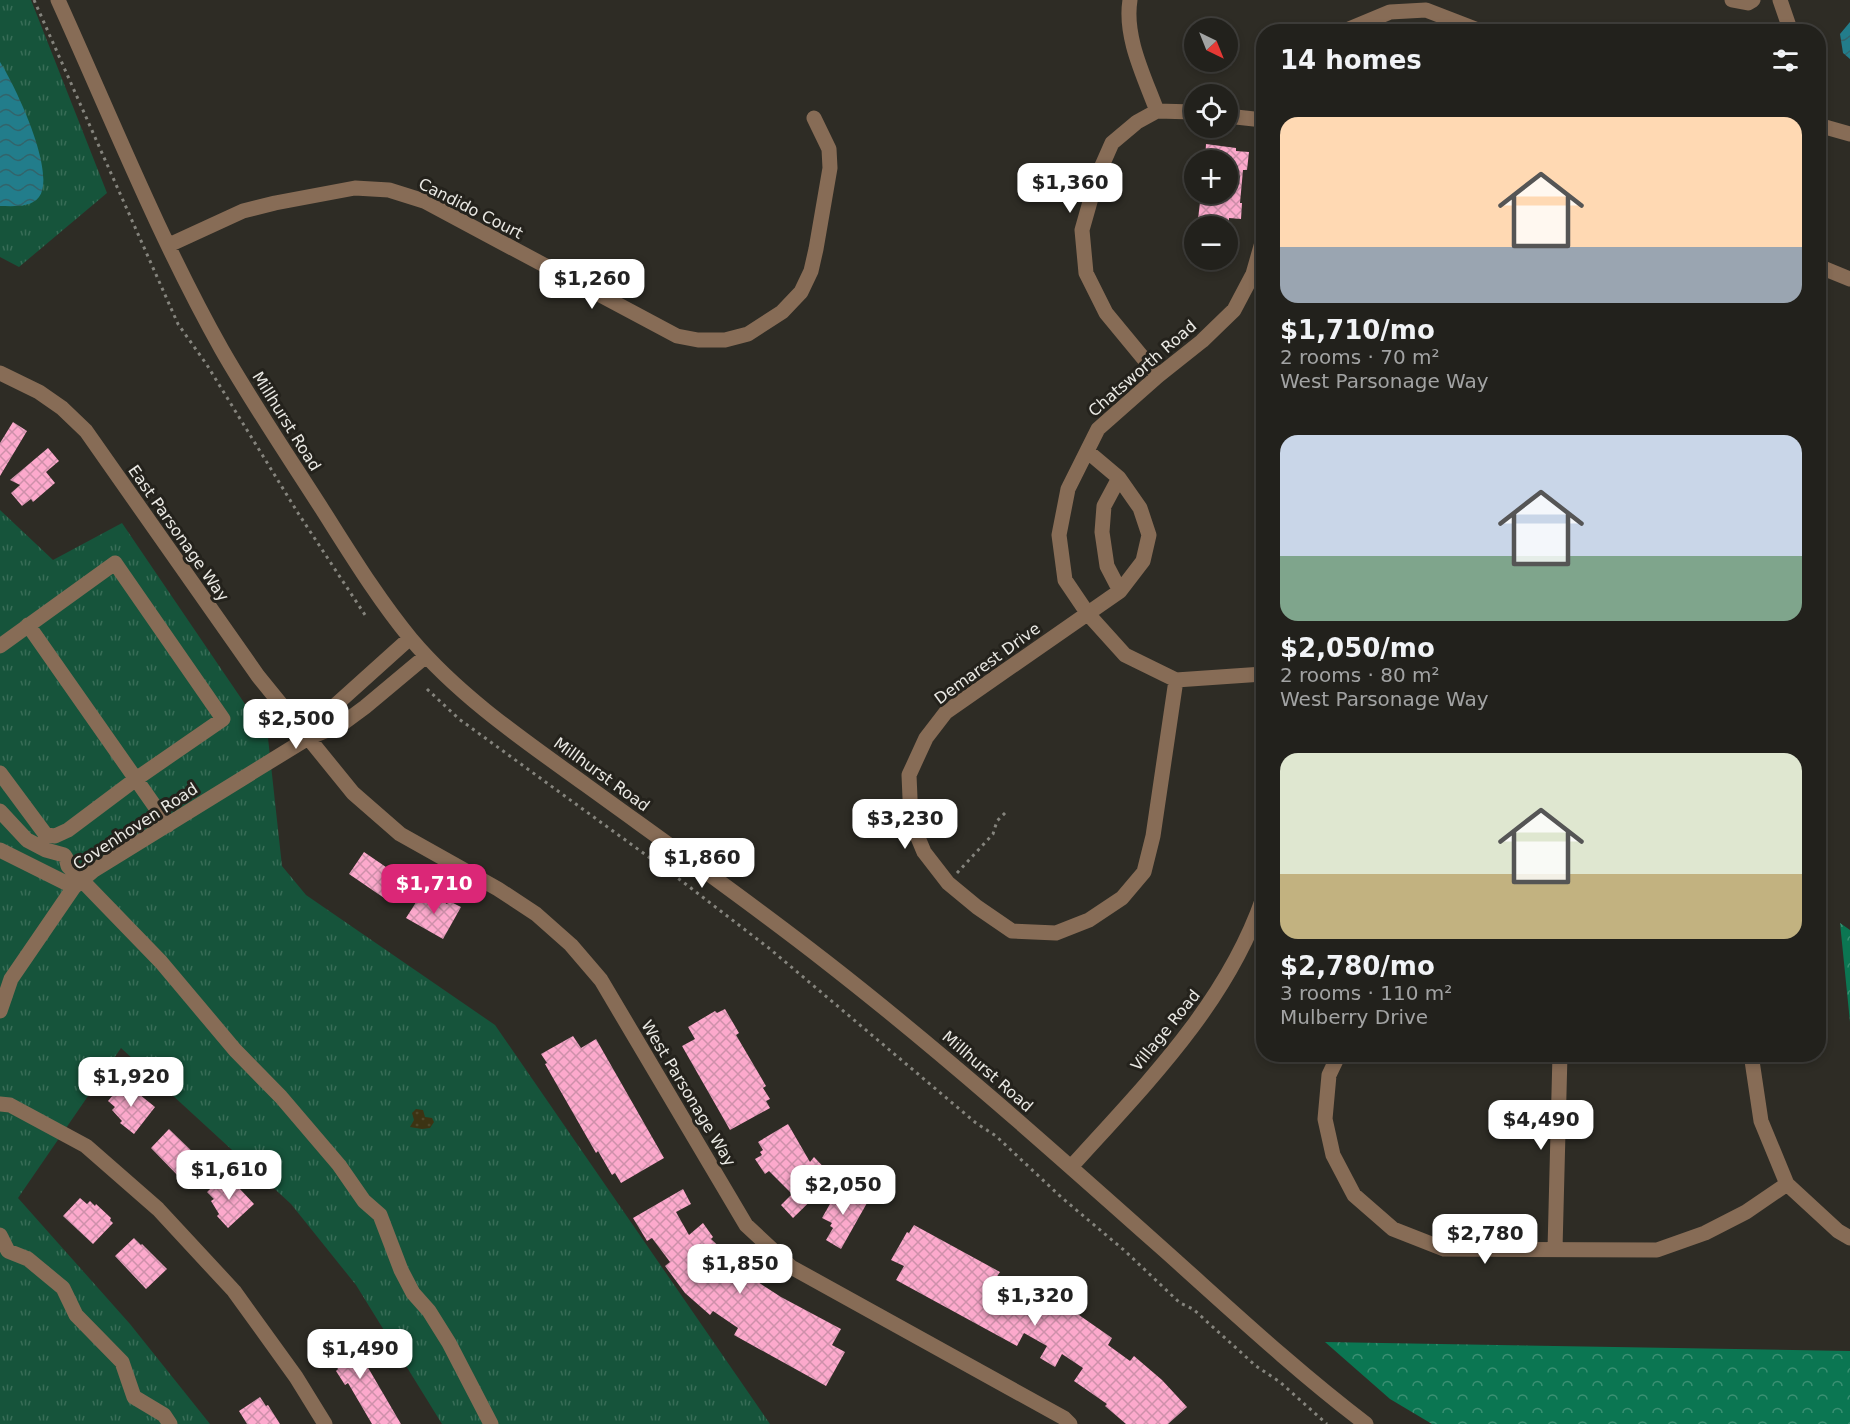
<!DOCTYPE html>
<html lang="en">
<head>
<meta charset="utf-8">
<style>
	:root { --surface:#22211c; --page:#2a2925; --text:#f1f3f6; --muted:#a2a3a3; --line:#3f3e3b; --accent:#db2777 }
	body { margin:0; font-family:"DejaVu Sans",sans-serif; background:var(--page); color:var(--text); height:100vh; display:flex; flex-direction:column; font-size:22px; white-space:nowrap }
	* { box-sizing:border-box; margin:0 }
	p { font-size:20px; color:var(--muted) }
	.icon { flex:none; width:33px; height:33px; fill:none; stroke:currentColor; stroke-width:2; stroke-linecap:round; stroke-linejoin:round }
	.map { position:relative; flex:1; overflow:hidden }
	.sheet { position:absolute; left:1256px; top:24px; width:570px; height:1038px; display:flex; flex-direction:column; background:var(--surface); border-radius:24px; box-shadow:0 3px 9px #0003,0 0 0 2px var(--line) }
	.sheet>* { flex:none }
	.needle { width:39px; rotate:137deg }
	.buttons { position:absolute; left:1184px; top:18px; display:grid; gap:12px }
	.buttons a { display:grid; place-items:center; width:54px; height:54px; border-radius:50%; background:var(--surface); box-shadow:0 3px 9px #0003,0 0 0 2px var(--line); font-size:30px }
	.price { position:absolute; translate:-50% -51px; padding:0 14px; border-radius:12px; background:#fff; color:#222; font-size:20px; line-height:39px; filter:drop-shadow(0 2px 3px #0008) }
	.price::after { content:''; position:absolute; left:50%; top:36px; width:18px; height:14px; margin-left:-9px; background:inherit; clip-path:polygon(0 0,100% 0,50% 100%) }
	.price.selected { background:var(--accent); color:#fff }
	ul { padding:0; list-style:none }
	li { display:grid; align-content:center; gap:12px; height:318px; padding:0 24px }
	li span { display:grid; place-items:center; height:186px; border-radius:18px; color:#555 }
	li>.icon { margin-inline-start:auto }
	span .icon { width:108px; height:108px; fill:#fffc; stroke-width:1 }
	li b { font-size:26px }
	h2 { display:flex; justify-content:space-between; align-items:center; height:72px; padding:0 24px; font-size:26px }
	.map>svg:first-child { display:block }
	.grass { fill:url(#grass-tufts) }
	.forest { fill:url(#forest-crowns) }
	.sand { fill:url(#sand-dots) }
	.water { fill:url(#water-waves) }
	.building { fill:url(#building-cross-hatch) }
	.lines { fill:none; stroke-linecap:round; stroke-linejoin:round }
	.path { stroke:#85847d; stroke-width:3; stroke-dasharray:3 4.5; stroke-linecap:butt }
	.minor { stroke:#876c56; stroke-width:15 }
	.labels { text-anchor:middle; stroke-width:6; stroke-linejoin:round; paint-order:stroke }
	.street-label { font-size:16px; fill:#eae9e4; stroke:#24221c }
</style>
</head>
<body>
<div class="map">
<svg width="1850" height="1424" viewBox="0 0 1850 1424">
	<defs>
		<pattern id="grass-tufts" width="24" height="20" patternUnits="userSpaceOnUse" patternTransform="scale(1.5)"><rect width="24" height="20" fill="#16543b"/><path d="M3 7l-1-3M5 7V3M7 7l1-3M15 17l-1-3M17 17v-4M19 17l1-3" fill="none" stroke="#386d57"/></pattern>
		<pattern id="forest-crowns" width="20" height="18" patternUnits="userSpaceOnUse" patternTransform="scale(1.5)"><rect width="20" height="18" fill="#0b7652"/><path d="M2 6a3 3 0 1 1 6 0M12 15a3 3 0 1 1 6 0" fill="none" stroke="#3b9073"/></pattern>
		<pattern id="sand-dots" width="8" height="8" patternUnits="userSpaceOnUse" patternTransform="scale(1.5)"><rect width="8" height="8" fill="#3c3313"/><path d="M2 2h.1M6 6h.1" fill="none" stroke="#4f472a" stroke-width="1.8" stroke-linecap="round"/></pattern>
		<pattern id="water-waves" width="16" height="10" patternUnits="userSpaceOnUse" patternTransform="scale(1.5)"><rect width="16" height="10" fill="#227d8b"/><path d="M0 5q4-4 8 0t8 0" fill="none" stroke="#32646b"/></pattern>
		<pattern id="building-cross-hatch" width="8" height="8" patternUnits="userSpaceOnUse" patternTransform="scale(1.5)"><rect width="8" height="8" fill="#fca9cc"/><path d="M0 0l8 8M0 8l8-8" fill="none" stroke="#ce90aa"/></pattern>
	</defs>
	<rect width="100%" height="100%" fill="#2e2c25"/>
	<path class="grass" d="M 0,0 L 31,0 L 107,193 L 19,267 L 0,257 Z
		M 0,510 L 53,560 L 122,523 L 268,738 L 282,866 L 306,895 L 495,1025 L 770,1424 L 442,1424 L 356,1285 L 291,1204 L 121,1048 L 18,1198 L 130,1324 L 210,1424 L 0,1424 Z"/>
	<path class="forest" d="M 1840,923 L 1850,930 L 1850,1022 Z
		M 1325,1342 L 1850,1351 L 1850,1424 L 1432,1424 L 1390,1399 Z"/>
	<path class="sand" d="M 416,1109 L 423,1110 L 425,1117 L 432,1118 L 434,1122 L 430,1128 L 422,1129 L 410,1127 L 414,1120 L 412,1113 Z"/>
	<path class="water" d="M 1850,22 L 1850,59 L 1843,53 L 1840,34 Z
		M 0,62 C 15,85 57,173 39,197 C 31,208 12,206 0,206 Z"/>
	<path class="building" d="M 1206,144 L 1236,148 L 1236,151 L 1249,152 L 1247,170 L 1243,170 L 1240,203 L 1242,203 L 1241,219 L 1229,218 L 1229,222 L 1198,219 L 1201,194 L 1227,194 L 1227,160 L 1205,160 Z
		M 13,422 L 27,431 L 0,476 L 0,443 Z
		M 48,448 L 59,461 L 46,472 L 55,483 L 33,502 L 31,499 L 22,506 L 11,493 L 20,485 L 10,480 Z
		M 364,852 L 402,878 L 387,900 L 349,874 Z
		M 420,896 L 427,900 L 429,896 L 434,899 L 435,897 L 447,904 L 449,901 L 461,907 L 443,939 L 406,918 Z
		M 725,1009 L 739,1033 L 736,1035 L 766,1086 L 763,1088 L 770,1099 L 766,1101 L 770,1108 L 730,1130 L 682,1046 L 695,1039 L 688,1027 L 715,1011 L 717,1013 Z
		M 573,1036 L 581,1048 L 596,1039 L 664,1158 L 621,1183 L 615,1173 L 612,1175 L 598,1151 L 596,1153 L 545,1064 L 547,1063 L 541,1054 Z
		M 124,1082 L 155,1107 L 134,1134 L 120,1123 L 122,1121 L 112,1110 L 115,1107 L 108,1101 Z
		M 788,1124 L 810,1162 L 814,1157 L 834,1178 L 793,1218 L 781,1205 L 792,1194 L 769,1171 L 765,1174 L 755,1159 L 762,1155 L 760,1152 L 763,1150 L 758,1142 Z
		M 169,1129 L 202,1161 L 183,1181 L 151,1148 Z
		M 226,1174 L 254,1204 L 228,1228 L 217,1216 L 219,1214 L 211,1201 L 214,1199 L 207,1192 Z
		M 839,1188 L 867,1203 L 841,1249 L 826,1240 L 833,1228 L 830,1226 L 832,1223 L 822,1218 Z
		M 683,1189 L 691,1204 L 676,1212 L 689,1235 L 703,1223 L 713,1237 L 711,1239 L 741,1267 L 738,1269 L 781,1297 L 841,1329 L 832,1345 L 845,1352 L 826,1386 L 734,1335 L 738,1328 L 713,1311 L 710,1315 L 685,1293 L 665,1266 L 670,1262 L 652,1238 L 647,1241 L 633,1218 Z
		M 80,1198 L 87,1204 L 90,1201 L 95,1206 L 96,1204 L 111,1218 L 110,1220 L 113,1223 L 93,1244 L 63,1216 Z
		M 914,1225 L 1000,1272 L 996,1278 L 1055,1309 L 1058,1304 L 1079,1315 L 1112,1338 L 1108,1345 L 1130,1361 L 1134,1356 L 1162,1380 L 1187,1407 L 1168,1424 L 1126,1424 L 1105,1406 L 1107,1404 L 1074,1381 L 1083,1368 L 1062,1354 L 1055,1367 L 1040,1358 L 1047,1346 L 1024,1333 L 1017,1346 L 896,1280 L 904,1266 L 891,1260 L 907,1232 L 909,1233 Z
		M 134,1238 L 141,1245 L 142,1244 L 167,1269 L 146,1289 L 115,1256 Z
		M 344,1330 L 370,1371 L 401,1424 L 372,1424 L 348,1383 L 345,1385 L 336,1371 L 338,1369 L 322,1345 Z
		M 260,1397 L 266,1406 L 268,1405 L 280,1424 L 247,1424 L 239,1411 Z"/>
	<g class="lines">
		<path class="path" d="M 34,0 L 178,324 L 207,365 L 298,513 L 367,618
			M 427,689 L 459,719 L 683,882 L 770,949 L 976,1123 L 996,1136 L 1061,1197 L 1125,1251 L 1180,1303 L 1193,1309 L 1256,1366 L 1280,1382 L 1327,1424
			M 957,873 L 993,834 L 997,821 L 1008,810"/>
		<path class="minor" d="M 58,0 C 111,117 159,238 222,350 C 253,404 288,456 322,509 C 350,553 378,599 411,639 C 460,697 525,741 586,785 C 666,843 747,900 825,961 C 942,1052 1053,1151 1164,1250 C 1230,1309 1295,1370 1366,1424
			M 1130,0 C 1124,37 1144,76 1157,111
			M 1732,0 L 1748,3 L 1753,0
			M 1780,0 L 1791,32
			M 1342,32 L 1390,12 L 1426,10 L 1483,32
			M 1227,116 L 1263,120
			M 1818,125 L 1850,134
			M 1263,239 L 1253,274 L 1234,310 L 1202,341 L 1158,376 L 1098,429 L 1068,489 L 1059,535 L 1065,580 L 1088,614 L 1125,655 L 1176,680 L 1263,674
			M 169,245 L 243,211 L 275,203 L 355,188 L 389,190 L 424,201 L 677,336 L 698,340 L 725,340 L 748,334 L 782,312 L 801,292 L 811,271 L 816,249 L 830,168 L 829,149 L 814,118
			M 1818,266 L 1850,279
			M 0,373 L 39,392 L 62,408 L 86,431 L 258,676 L 353,793 L 400,834 L 498,889 L 536,914 L 571,945 L 601,980 L 746,1225 L 791,1267 L 1064,1418 L 1070,1424
			M 1158,376 L 1106,313 L 1086,273 L 1082,230 L 1097,177 L 1112,143 L 1137,122 L 1157,111 L 1194,112
			M 1087,451 L 1119,478 L 1140,508 L 1149,535 L 1143,561 L 1120,591 L 946,712 L 926,738 L 909,775 L 911,821 L 924,852 L 948,883 L 977,907 L 1012,931 L 1056,933 L 1089,920 L 1122,898 L 1144,872 L 1153,836 L 1176,680
			M 1119,478 L 1104,506 L 1102,532 L 1107,566 L 1120,591
			M 28,625 L 168,825
			M 410,638 L 330,710 L 308,738 L 342,724 L 365,707 L 426,656
			M 0,646 L 115,563 L 223,719 L 136,779 L 68,830 L 55,836 L 46,835 L 0,773
			M 0,811 L 27,840 L 46,850 L 64,855 L 66,858 L 68,866 L 161,962 L 235,1050 L 281,1097 L 339,1165 L 364,1201 L 380,1215 L 401,1270 L 413,1293 L 429,1311 L 449,1343 L 491,1424
			M 0,850 L 74,887
			M 0,1011 L 11,979 L 74,887 L 94,870 L 308,738
			M 1339,1054 L 1329,1075 L 1325,1119 L 1333,1155 L 1354,1195 L 1393,1229 L 1444,1249 L 1657,1250 L 1705,1233 L 1746,1212 L 1787,1184
			M 1751,1054 L 1761,1121 L 1787,1184 L 1838,1231 L 1850,1238
			M 0,1104 L 10,1105 L 86,1146 L 158,1209 L 234,1291 L 296,1377 L 325,1424
			M 1071,1167 C 1145,1085 1226,1005 1263,898
			M 0,1235 L 8,1251 L 28,1259 L 63,1288 L 76,1315 L 122,1362 L 134,1397 L 164,1415 L 170,1424
			M 1555,1249 L 1560,1054"/>
	</g>
	<g class="labels">
		<g class="street-label">
			<text transform="translate(471 208) rotate(27)" y="6">Candido Court</text>
			<text transform="translate(1142 368) rotate(-41)" y="6">Chatsworth Road</text>
			<text transform="translate(287 421) rotate(58)" y="6">Millhurst Road</text>
			<text transform="translate(179 533) rotate(55)" y="6">East Parsonage Way</text>
			<text transform="translate(987 663) rotate(-36)" y="6">Demarest Drive</text>
			<text transform="translate(602 774) rotate(36)" y="6">Millhurst Road</text>
			<text transform="translate(135 826) rotate(-33)" y="6">Covenhoven Road</text>
			<text transform="translate(1165 1030) rotate(-51)" y="6">Village Road</text>
			<text transform="translate(988 1071) rotate(41)" y="6">Millhurst Road</text>
			<text transform="translate(689 1093) rotate(59)" y="6">West Parsonage Way</text>
		</g>
	</g>
</svg>
<div class="buttons">
<a><svg class="needle" viewBox="-14 -14 28 28"><path d="M0-13l5 13h-10z" fill="#e53935"/><path d="M0 13l5-13h-10z" fill="#a2a3a3"/></svg></a>
<a><svg class="icon" aria-label="locate" viewBox="0 0 24 24"><circle cx="12" cy="12" r="6"/><path d="M12 2v4M12 18v4M2 12h4M18 12h4"/></svg></a>
<a>+</a>
<a>−</a>
</div>
<b class="price" style="left:1070px;top:214px">$1,360</b>
<b class="price" style="left:592px;top:310px">$1,260</b>
<b class="price" style="left:296px;top:750px">$2,500</b>
<b class="price" style="left:905px;top:850px">$3,230</b>
<b class="price" style="left:702px;top:889px">$1,860</b>
<b class="price selected" style="left:434px;top:915px">$1,710</b>
<b class="price" style="left:131px;top:1108px">$1,920</b>
<b class="price" style="left:1541px;top:1151px">$4,490</b>
<b class="price" style="left:229px;top:1201px">$1,610</b>
<b class="price" style="left:843px;top:1216px">$2,050</b>
<b class="price" style="left:1485px;top:1265px">$2,780</b>
<b class="price" style="left:740px;top:1295px">$1,850</b>
<b class="price" style="left:1035px;top:1327px">$1,320</b>
<b class="price" style="left:360px;top:1380px">$1,490</b>
<section class="sheet">
<h2>14 homes<svg class="icon" aria-label="filters" viewBox="0 0 24 24"><path d="M4 7h16M4 17h16"/><circle cx="9" cy="7" r="2"/><circle cx="15" cy="17" r="2"/></svg></h2>
<ul>
<li><span style="background:linear-gradient(#ffd9b3 70%,#9aa5b1 0)"><svg class="icon" aria-label="home" viewBox="0 0 24 24"><path d="M3 11l9-7 9 7M6 9v11h12V9"/></svg></span><div><b>$1,710/mo</b><p>2 rooms · 70 m²</p><p>West Parsonage Way</p></div></li>
<li><span style="background:linear-gradient(#c9d6e8 65%,#7fa58c 0)"><svg class="icon" aria-label="home" viewBox="0 0 24 24"><path d="M3 11l9-7 9 7M6 9v11h12V9"/></svg></span><div><b>$2,050/mo</b><p>2 rooms · 80 m²</p><p>West Parsonage Way</p></div></li>
<li><span style="background:linear-gradient(#dfe7d0 65%,#c2b280 0)"><svg class="icon" aria-label="home" viewBox="0 0 24 24"><path d="M3 11l9-7 9 7M6 9v11h12V9"/></svg></span><div><b>$2,780/mo</b><p>3 rooms · 110 m²</p><p>Mulberry Drive</p></div></li>
</ul>
</section>
</div>
</body>
</html>
